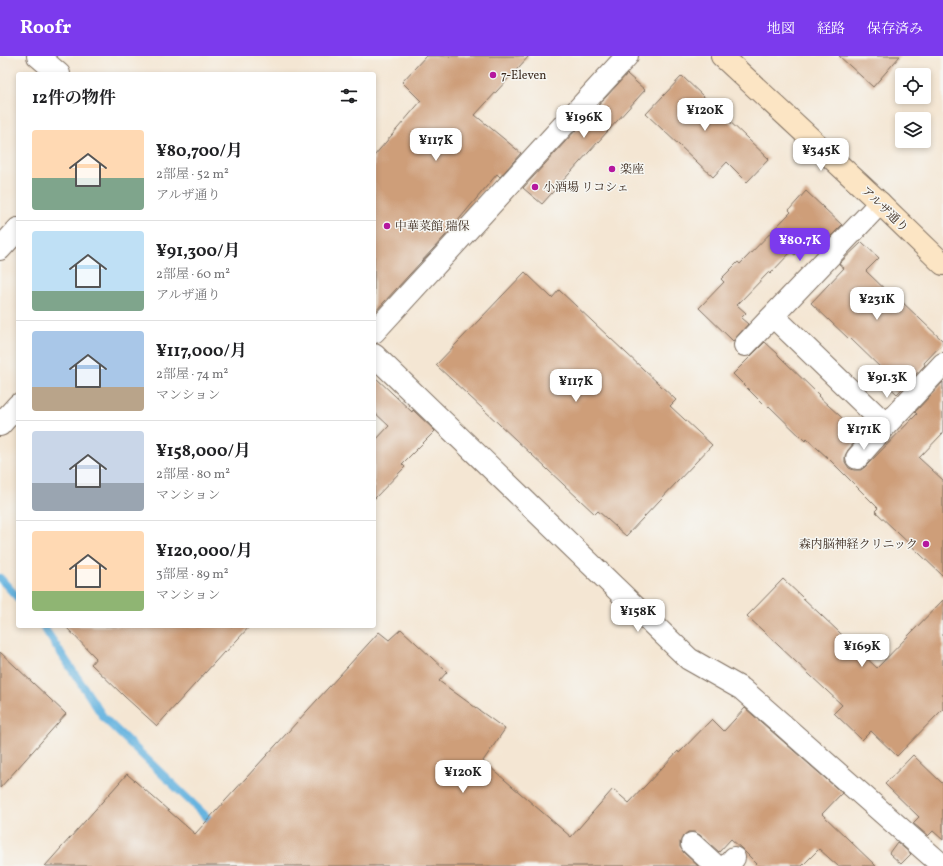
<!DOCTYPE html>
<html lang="ja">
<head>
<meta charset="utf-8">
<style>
	:root { --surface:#fff; --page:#f2f2f2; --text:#202124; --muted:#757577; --line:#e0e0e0; --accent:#7c3aed }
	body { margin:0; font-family:Vollkorn,"Noto Serif JP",serif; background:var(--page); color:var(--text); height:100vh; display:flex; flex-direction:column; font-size:15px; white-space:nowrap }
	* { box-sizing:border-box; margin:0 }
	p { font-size:13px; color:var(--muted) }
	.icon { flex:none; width:22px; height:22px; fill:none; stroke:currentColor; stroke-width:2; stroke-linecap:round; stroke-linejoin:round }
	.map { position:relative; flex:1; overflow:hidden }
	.side { position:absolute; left:16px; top:16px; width:360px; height:556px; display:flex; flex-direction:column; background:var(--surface); border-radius:4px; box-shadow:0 2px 6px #0003 }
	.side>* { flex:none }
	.fabs { position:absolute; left:895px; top:12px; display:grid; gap:8px }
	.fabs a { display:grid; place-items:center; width:36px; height:36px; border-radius:4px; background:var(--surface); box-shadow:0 2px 6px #0003; font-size:20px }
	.price { position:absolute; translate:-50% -34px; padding:0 9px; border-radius:8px; background:#fff; color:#222; font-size:13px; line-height:26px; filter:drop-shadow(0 1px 2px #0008) }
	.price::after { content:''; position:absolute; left:50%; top:24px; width:12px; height:9px; margin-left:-6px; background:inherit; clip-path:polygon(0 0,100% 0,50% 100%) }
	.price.selected { background:var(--accent); color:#fff }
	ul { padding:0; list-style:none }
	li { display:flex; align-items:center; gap:12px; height:100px; padding:0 16px }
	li+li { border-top:1px solid var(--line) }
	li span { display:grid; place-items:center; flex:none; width:112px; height:80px; border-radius:4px; color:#555 }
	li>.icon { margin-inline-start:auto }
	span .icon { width:48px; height:48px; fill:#fffc; stroke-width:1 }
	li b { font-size:17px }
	h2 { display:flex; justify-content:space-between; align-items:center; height:48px; padding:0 16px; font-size:17px }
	header { display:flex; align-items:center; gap:24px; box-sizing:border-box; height:56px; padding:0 20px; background:var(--accent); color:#fff }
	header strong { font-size:19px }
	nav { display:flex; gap:22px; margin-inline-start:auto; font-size:14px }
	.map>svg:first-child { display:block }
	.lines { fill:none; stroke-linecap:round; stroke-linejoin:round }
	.stream { stroke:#65b3df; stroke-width:8 }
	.building { fill:#ce9e79 }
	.street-casing { stroke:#7c6c5d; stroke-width:24 }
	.secondary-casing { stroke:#7c6c5d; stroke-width:24 }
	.street { stroke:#fff; stroke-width:22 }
	.secondary { stroke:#fce5c4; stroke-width:22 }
	.poi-dot { fill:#b5179e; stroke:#f6f6f2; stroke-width:1.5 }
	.labels { text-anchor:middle; stroke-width:3; stroke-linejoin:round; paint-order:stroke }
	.poi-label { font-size:12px; fill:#3b2a1e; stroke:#f6f6f2; text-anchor:start }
	.street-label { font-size:12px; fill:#3b2a1e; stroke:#f6f6f2 }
</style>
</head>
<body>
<header>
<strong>Roofr</strong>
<nav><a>地図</a><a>経路</a><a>保存済み</a></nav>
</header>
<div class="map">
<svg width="943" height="810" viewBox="0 0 943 810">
	<rect width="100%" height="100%" fill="#f6f6f2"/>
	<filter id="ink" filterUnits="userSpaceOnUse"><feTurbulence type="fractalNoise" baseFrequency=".025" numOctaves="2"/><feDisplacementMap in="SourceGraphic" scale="8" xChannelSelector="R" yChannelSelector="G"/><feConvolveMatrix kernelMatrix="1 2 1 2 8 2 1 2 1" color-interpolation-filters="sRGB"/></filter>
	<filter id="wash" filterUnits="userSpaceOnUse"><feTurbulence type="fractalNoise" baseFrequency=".012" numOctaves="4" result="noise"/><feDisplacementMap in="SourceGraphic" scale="16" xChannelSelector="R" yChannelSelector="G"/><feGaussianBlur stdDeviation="0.9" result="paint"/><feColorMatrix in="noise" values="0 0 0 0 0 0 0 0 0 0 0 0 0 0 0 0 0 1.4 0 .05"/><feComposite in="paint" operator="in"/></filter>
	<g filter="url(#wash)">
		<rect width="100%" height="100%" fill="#f4e6d3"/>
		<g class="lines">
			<path class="stream" d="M 0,522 L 18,542
				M 43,570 L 104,662 L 217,771"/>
		</g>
		<g id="blocks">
			<path class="building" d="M 426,0 L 529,0 L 475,59 L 521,97 L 500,121 L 497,118 L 445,180 L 374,257 L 374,100 L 421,45 L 402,26 Z
				M 839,0 L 900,0 L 873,31 Z
				M 627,18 L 645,34 L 542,148 L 523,132 Z
				M 682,20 L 769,103 L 747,126 L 727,106 L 713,121 L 646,58 Z
				M 806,135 L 842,169 L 821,190 L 812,182 L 795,199 L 791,196 L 770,218 L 769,216 L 737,249 L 746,257 L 741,262 L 748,268 L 733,285 L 699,252 L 724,226 L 721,223 L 738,206 L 740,208 L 791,156 L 789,154 Z
				M 862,186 L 879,202 L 866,215 L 896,244 L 898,242 L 943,285 L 943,287 L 924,307 L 925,309 L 897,338 L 879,321 L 885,316 L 850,282 L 849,283 L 811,247 L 844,212 L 839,208 Z
				M 525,216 L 552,242 L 559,234 L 676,344 L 670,350 L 712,389 L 626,480 L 598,455 L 595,458 L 436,309 Z
				M 765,286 L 778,298 L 778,299 L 819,339 L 818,340 L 861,379 L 848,394 L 845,400 L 845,406 L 849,412 L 854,414 L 861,414 L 866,410 L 917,358 L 915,356 L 943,326 L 943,377 L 919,402 L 943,424 L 943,520 L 875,455 L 878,452 L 828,402 L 807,383 L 805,385 L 769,350 L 767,352 L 733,318 Z
				M 374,320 L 412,356 L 413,354 L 435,375 L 402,408 L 405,411 L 374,443 L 374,386 L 389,370 L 374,356 Z
				M 783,523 L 877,612 L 943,544 L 943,653 L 897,700 L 871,675 L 862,684 L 834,657 L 842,649 L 747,560 Z
				M 65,570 L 250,570 L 225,597 L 224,596 L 157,670 L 125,641 L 91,608 L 96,602 Z
				M 401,573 L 447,616 L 439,625 L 505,673 L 483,705 L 571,781 L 613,733 L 629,747 L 678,695 L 679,697 L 712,663 L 724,675 L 745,652 L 842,737 L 822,758 L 876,810 L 838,810 L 819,793 L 802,810 L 759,810 L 742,793 L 731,783 L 719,796 L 700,779 L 694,776 L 688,776 L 683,780 L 680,786 L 680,791 L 684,797 L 698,810 L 45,810 L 127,718 L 195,778 L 379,576 L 389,584 Z
				M 0,596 L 66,658 L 0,732 Z
				M 913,699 L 943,728 L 943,784 L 933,775 L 928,780 L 913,767 L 919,761 L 885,728 Z
				M 897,786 L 911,798 L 901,808 L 889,797 Z"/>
		</g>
	</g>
	<g filter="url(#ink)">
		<use href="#blocks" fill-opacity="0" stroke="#7c6c5d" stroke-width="1"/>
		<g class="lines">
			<defs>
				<path id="street" d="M 38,0 L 59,18
					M 0,193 L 18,173
					M 773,260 L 886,369
					M 374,276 L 627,0
					M 745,289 L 880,147
					M 374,299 L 689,603 L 742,633 L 943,810
					M 0,369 L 18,349
					M 857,402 L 886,369 L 943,308
					M 692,788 L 716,810
					M 727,810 L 734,802"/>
				<path id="secondary" d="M 722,0 L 880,147 L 943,208"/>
			</defs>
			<use href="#street" class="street-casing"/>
			<use href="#secondary" class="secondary-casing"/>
			<use href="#street" class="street"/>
			<use href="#secondary" class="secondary"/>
		</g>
	</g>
	<g class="poi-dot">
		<circle cx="493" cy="19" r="4"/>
		<circle cx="612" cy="113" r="4"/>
		<circle cx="535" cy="131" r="4"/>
		<circle cx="387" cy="170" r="4"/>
		<circle cx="926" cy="488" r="4"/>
	</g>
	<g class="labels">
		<g class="poi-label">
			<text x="501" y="23">7-Eleven</text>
			<text x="620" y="117">楽座</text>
			<text x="543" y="135">小酒場 リコシェ</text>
			<text x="395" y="174">中華菜館 瑞保</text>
			<text x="918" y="492" text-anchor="end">森内脳神経クリニック</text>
		</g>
		<g class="street-label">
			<text transform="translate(885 153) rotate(44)" y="4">アルザ通り</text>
		</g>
	</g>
</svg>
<div class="fabs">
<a><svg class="icon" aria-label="locate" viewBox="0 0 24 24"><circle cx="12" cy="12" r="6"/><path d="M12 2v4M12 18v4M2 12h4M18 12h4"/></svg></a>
<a><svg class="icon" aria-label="layers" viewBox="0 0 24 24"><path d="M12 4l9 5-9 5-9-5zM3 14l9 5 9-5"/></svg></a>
</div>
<b class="price" style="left:705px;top:76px">¥120K</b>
<b class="price" style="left:584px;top:83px">¥196K</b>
<b class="price" style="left:436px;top:106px">¥117K</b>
<b class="price" style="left:821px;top:116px">¥345K</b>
<b class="price selected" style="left:800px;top:206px">¥80.7K</b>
<b class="price" style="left:877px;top:265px">¥231K</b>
<b class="price" style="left:887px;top:343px">¥91.3K</b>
<b class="price" style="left:576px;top:347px">¥117K</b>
<b class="price" style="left:864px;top:395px">¥171K</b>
<b class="price" style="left:638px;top:577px">¥158K</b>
<b class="price" style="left:862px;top:612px">¥169K</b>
<b class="price" style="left:463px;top:738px">¥120K</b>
<section class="side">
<h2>12件の物件<svg class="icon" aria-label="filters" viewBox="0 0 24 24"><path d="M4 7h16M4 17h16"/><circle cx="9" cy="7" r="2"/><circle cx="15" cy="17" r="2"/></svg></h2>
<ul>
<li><span style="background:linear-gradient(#ffd9b3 60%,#7fa58c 0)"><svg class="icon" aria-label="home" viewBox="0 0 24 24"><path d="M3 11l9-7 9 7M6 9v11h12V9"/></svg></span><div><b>¥80,700/月</b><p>2部屋 · 52 m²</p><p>アルザ通り</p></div></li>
<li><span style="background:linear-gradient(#bfe0f5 75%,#7fa58c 0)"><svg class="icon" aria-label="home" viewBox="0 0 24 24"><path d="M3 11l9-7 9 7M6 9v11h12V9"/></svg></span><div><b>¥91,300/月</b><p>2部屋 · 60 m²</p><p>アルザ通り</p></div></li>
<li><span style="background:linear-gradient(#a9c7e8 70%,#b9a48a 0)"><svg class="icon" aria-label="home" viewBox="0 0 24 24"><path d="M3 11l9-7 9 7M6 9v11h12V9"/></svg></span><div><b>¥117,000/月</b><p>2部屋 · 74 m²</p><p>マンション</p></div></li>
<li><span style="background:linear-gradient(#c9d6e8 65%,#9aa5b1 0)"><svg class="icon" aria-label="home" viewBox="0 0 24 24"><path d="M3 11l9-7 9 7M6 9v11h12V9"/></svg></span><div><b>¥158,000/月</b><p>2部屋 · 80 m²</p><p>マンション</p></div></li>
<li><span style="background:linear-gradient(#ffd9b3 75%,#8fb573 0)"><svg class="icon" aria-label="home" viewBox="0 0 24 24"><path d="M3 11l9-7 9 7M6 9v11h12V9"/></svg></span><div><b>¥120,000/月</b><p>3部屋 · 89 m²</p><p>マンション</p></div></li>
</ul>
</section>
</div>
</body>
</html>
